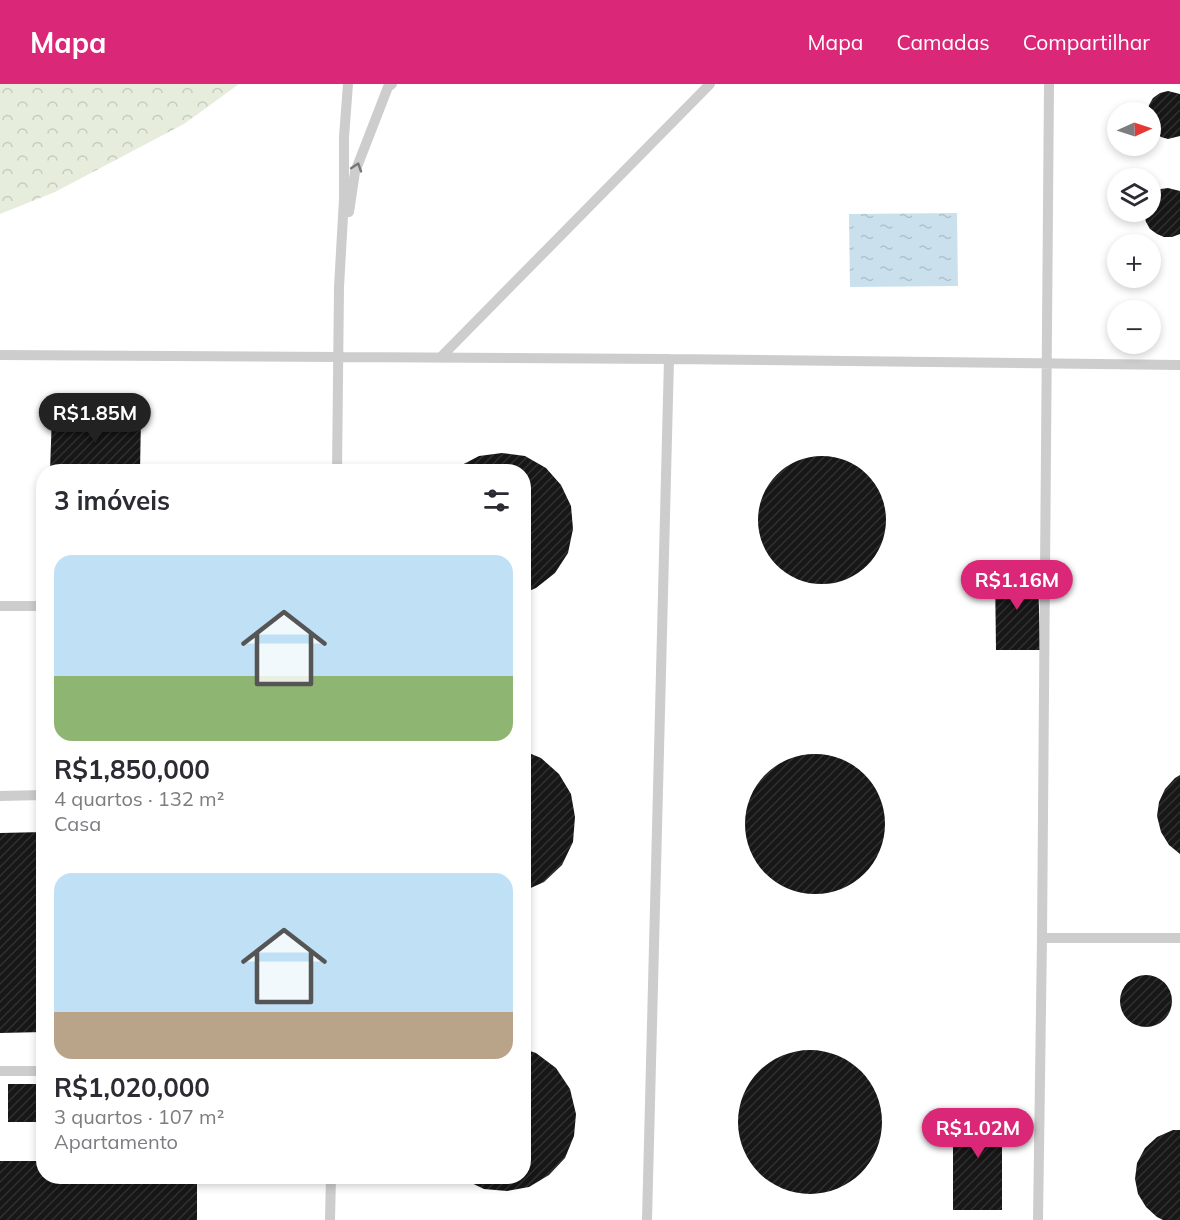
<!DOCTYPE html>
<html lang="pt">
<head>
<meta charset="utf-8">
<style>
	:root { --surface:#fff; --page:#f7f7f7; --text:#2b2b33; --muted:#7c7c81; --accent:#db2777 }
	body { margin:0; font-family:Mulish,sans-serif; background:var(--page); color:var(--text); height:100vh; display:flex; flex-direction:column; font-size:22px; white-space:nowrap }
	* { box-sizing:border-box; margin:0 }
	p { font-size:20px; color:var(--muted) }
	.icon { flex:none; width:33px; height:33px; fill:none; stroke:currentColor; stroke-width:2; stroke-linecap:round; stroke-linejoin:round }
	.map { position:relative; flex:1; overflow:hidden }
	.drawer { position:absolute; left:36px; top:380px; width:495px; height:720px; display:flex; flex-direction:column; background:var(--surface); border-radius:24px; box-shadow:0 3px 9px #0003 }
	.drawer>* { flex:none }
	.needle { width:39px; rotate:87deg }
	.buttons { position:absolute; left:1107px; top:18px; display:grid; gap:12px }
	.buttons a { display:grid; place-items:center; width:54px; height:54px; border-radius:50%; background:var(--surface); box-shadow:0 3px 9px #0003; font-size:30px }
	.price { position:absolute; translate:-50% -51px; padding:0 14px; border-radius:21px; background:var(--accent); color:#fff; font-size:20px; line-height:39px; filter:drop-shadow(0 2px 3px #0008) }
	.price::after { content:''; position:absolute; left:50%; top:36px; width:18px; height:14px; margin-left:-9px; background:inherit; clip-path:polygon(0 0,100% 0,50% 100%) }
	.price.current { background:#222; color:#fff }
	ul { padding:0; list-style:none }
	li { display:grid; align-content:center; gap:12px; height:318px; padding:0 18px }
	li span { display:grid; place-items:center; height:186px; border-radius:18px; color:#555 }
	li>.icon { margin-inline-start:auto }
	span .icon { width:108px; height:108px; fill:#fffc; stroke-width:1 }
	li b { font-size:26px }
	h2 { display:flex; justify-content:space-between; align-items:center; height:72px; padding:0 18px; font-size:26px }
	header { display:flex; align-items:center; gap:36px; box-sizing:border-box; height:84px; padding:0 30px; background:var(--accent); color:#fff }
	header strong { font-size:28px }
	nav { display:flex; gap:33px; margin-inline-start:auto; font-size:21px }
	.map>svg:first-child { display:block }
	.forest { fill:url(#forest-crowns) }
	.water { fill:url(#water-ripples) }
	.building { fill:url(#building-hatch) }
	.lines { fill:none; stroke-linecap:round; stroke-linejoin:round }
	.lane { stroke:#cdcdcd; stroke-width:10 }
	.oneway { stroke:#777 }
</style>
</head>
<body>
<header>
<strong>Mapa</strong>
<nav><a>Mapa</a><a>Camadas</a><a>Compartilhar</a></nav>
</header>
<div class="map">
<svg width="1180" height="1136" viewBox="0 0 1180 1136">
	<defs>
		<pattern id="forest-crowns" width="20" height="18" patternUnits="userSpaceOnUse" patternTransform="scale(1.5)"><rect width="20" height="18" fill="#e7eddd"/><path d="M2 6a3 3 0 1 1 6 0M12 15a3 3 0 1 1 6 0" fill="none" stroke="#c6ccbe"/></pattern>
		<pattern id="water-ripples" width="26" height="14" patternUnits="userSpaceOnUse" patternTransform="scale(1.5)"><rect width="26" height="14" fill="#cae1ed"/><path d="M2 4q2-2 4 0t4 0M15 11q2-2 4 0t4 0" fill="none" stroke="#aec1cc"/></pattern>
		<pattern id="building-hatch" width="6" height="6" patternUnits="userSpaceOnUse" patternTransform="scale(1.5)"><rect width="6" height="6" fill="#171717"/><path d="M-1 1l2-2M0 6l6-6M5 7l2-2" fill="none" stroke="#303030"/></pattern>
	</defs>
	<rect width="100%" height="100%" fill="#fff"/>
	<path class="forest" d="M 0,0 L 239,0 L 184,40 L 55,108 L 0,130 Z"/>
	<path class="water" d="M 957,129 L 958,202 L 850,203 L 849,130 Z"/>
	<path class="building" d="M 1168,7 L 1180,10 L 1180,52 L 1168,55 L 1161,53 L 1150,44 L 1150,28 L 1147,28 L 1149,21 L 1153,14 L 1160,9 Z
		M 1168,104 L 1180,107 L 1180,150 L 1172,153 L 1164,153 L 1157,150 L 1150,145 L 1146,138 L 1144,130 L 1144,128 L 1150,128 L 1150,112 L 1161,105 Z
		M 52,331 L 141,333 L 140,387 L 50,387 Z
		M 502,369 L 525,372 L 546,384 L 561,401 L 571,422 L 573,445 L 568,469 L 555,489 L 536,504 L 524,509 L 524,387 L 455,387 L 458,383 L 479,372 Z
		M758 436a64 64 0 1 1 128 0a64 64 0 1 1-128 0Z
		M 1038,487 L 1040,566 L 996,566 L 995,488 Z
		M 524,667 L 541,674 L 559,690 L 571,710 L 575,733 L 573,758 L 562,781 L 544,798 L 524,807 Z
		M745 740a70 70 0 1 1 140 0a70 70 0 1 1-140 0Z
		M 1180,691 L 1180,770 L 1169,761 L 1161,748 L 1157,732 L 1159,718 L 1165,705 L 1175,694 Z
		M 44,748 L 44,948 L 0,949 L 0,749 Z
		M1120 917a26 26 0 1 1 52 0a26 26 0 1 1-52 0Z
		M 524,965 L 536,969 L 556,984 L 570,1005 L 576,1030 L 574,1052 L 565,1074 L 549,1091 L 529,1103 L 507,1107 L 484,1105 L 463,1095 L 460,1092 L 524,1092 Z
		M738 1038a72 72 0 1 1 144 0a72 72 0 1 1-144 0Z
		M 8,1000 L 44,1000 L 44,1092 L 197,1092 L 197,1136 L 0,1136 L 0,1077 L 37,1077 L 37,1038 L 8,1038 Z
		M 953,1024 L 1002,1024 L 1002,1126 L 953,1126 Z
		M 1173,1046 L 1180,1046 L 1180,1136 L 1163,1136 L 1157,1133 L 1146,1123 L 1138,1110 L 1135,1095 L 1137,1079 L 1145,1064 L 1157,1053 Z"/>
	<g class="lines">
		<path class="lane" d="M 349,128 L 355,88 L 388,3 L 392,0
			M 0,271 L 669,275 L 1180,281
			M 440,274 L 710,0
			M 337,387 L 339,203 L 344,115 L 344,53 L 348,0
			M 0,522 L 44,522
			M 0,712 L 44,711
			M 1042,854 L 1180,854
			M 0,987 L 42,987
			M 330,1136 L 331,1092
			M 647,1136 L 669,275
			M 1038,1136 L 1042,854 L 1049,0"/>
	</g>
	<defs><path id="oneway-chevron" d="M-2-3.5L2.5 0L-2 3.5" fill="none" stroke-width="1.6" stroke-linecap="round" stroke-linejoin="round" transform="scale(1.5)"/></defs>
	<use class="oneway" href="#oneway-chevron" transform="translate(357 83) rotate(-72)"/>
</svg>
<div class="buttons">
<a><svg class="needle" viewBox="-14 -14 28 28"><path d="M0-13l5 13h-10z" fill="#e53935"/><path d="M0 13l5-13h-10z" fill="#7c7c81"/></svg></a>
<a><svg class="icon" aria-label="layers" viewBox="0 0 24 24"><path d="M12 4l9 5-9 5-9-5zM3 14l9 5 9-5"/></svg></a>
<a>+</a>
<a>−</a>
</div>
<b class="price current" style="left:95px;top:360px">R$1.85M</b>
<b class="price" style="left:1017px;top:527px">R$1.16M</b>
<b class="price" style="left:978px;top:1075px">R$1.02M</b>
<section class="drawer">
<h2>3 imóveis<svg class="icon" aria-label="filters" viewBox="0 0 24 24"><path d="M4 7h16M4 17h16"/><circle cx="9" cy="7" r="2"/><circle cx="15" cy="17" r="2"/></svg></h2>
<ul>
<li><span style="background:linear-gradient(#bfe0f5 65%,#8fb573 0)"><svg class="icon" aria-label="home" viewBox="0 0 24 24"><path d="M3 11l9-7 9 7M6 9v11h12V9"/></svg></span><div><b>R$1,850,000</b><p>4 quartos · 132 m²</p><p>Casa</p></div></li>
<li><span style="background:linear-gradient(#bfe0f5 75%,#b9a48a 0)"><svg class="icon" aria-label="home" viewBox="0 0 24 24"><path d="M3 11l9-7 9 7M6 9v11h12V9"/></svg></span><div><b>R$1,020,000</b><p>3 quartos · 107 m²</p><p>Apartamento</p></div></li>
</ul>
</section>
</div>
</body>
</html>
